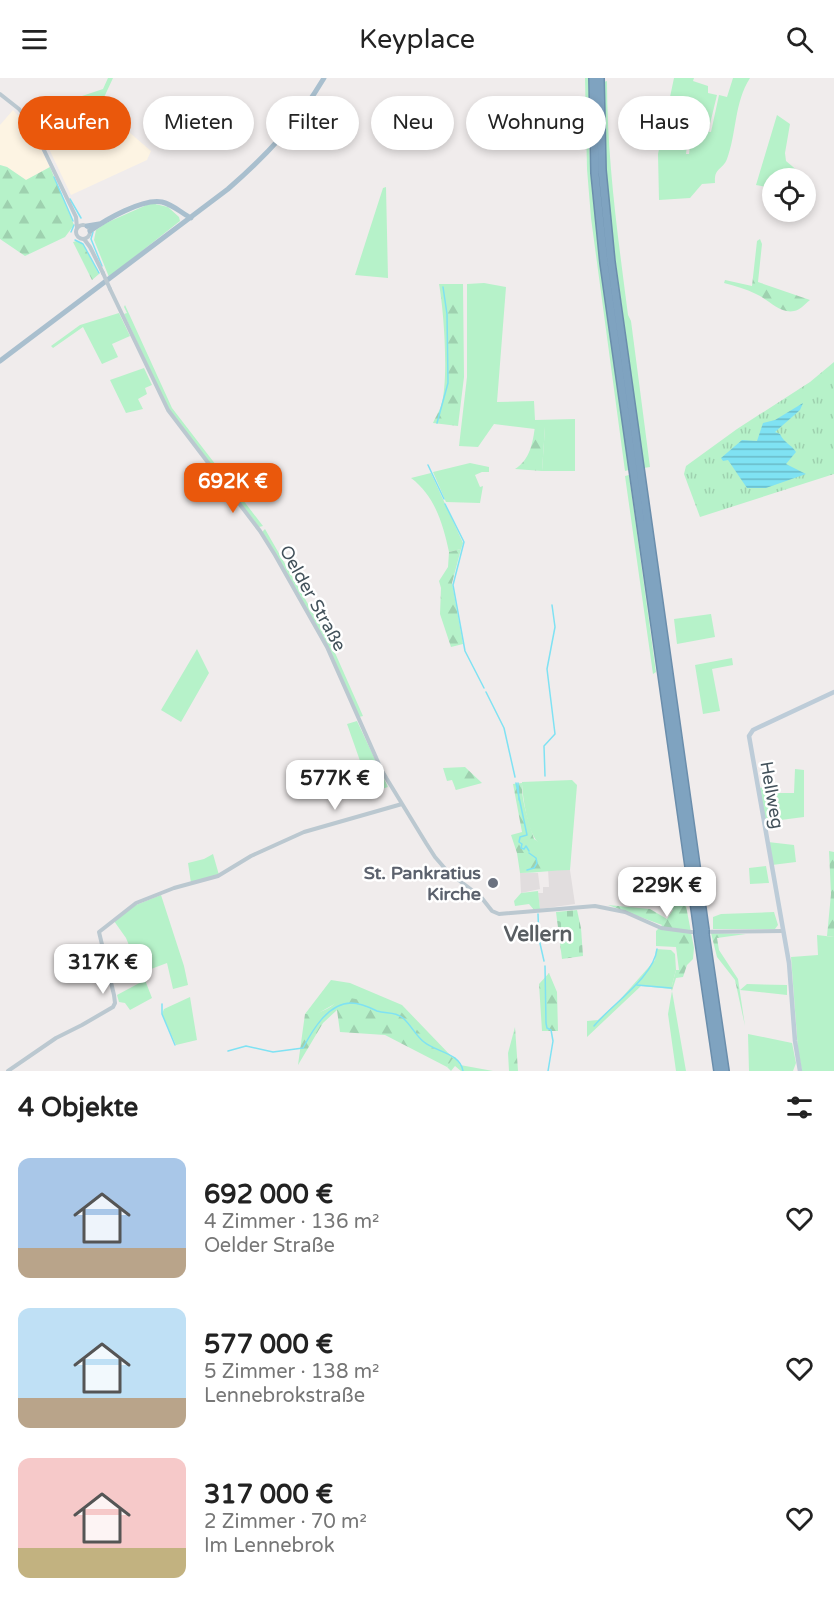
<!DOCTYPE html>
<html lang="de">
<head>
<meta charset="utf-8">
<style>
	:root { --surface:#fff; --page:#f2f2f2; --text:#222; --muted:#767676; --accent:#ea580c }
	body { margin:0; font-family:"Varela Round",sans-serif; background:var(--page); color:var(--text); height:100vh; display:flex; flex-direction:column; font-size:22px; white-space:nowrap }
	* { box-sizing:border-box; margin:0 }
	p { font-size:20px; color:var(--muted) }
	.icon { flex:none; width:33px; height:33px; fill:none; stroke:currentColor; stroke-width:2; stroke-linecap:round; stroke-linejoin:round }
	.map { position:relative; height:993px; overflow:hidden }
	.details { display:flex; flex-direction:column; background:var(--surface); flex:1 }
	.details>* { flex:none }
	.banner { position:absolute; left:18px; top:18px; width:798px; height:54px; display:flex; gap:12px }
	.controls { position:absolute; left:762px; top:90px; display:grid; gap:12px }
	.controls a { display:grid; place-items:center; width:54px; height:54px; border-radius:50%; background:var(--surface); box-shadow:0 3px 9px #0003; font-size:30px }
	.price { position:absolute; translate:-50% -51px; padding:0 14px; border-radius:12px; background:#fff; color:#222; font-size:20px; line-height:39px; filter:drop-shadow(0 2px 3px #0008) }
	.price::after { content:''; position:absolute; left:50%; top:36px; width:18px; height:14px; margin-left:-9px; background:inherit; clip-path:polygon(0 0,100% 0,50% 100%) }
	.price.selected { background:var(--accent); color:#fff }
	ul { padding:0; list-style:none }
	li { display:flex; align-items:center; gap:18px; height:150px; padding:0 18px }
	li span { display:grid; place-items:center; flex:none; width:168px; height:120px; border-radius:12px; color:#555 }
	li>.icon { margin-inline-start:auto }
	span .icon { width:72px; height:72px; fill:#fffc; stroke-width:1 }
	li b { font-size:26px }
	h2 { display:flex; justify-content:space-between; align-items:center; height:72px; padding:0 18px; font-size:26px }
	.pill { padding:0 21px; border-radius:27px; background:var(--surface); box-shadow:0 3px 9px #0003; font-size:21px; line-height:54px }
	.pill.selected { background:var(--accent); color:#fff }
	header { display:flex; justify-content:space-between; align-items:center; height:78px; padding:0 18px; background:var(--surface); font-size:27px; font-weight:600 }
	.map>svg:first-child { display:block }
	.commercial { fill:#fdf4e3 }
	.education { fill:#e1ddde }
	.green { fill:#b6f2c9 }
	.forest { fill:url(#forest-firs) }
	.cemetery { fill:url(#cemetery-stones) }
	.park { fill:url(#park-tufts) }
	.water { fill:url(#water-rules) }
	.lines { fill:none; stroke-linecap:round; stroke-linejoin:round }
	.stream { stroke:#7fe2f3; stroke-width:1.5 }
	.motorway-casing { stroke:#6b8eac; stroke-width:10 }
	.tertiary { stroke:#bbc8d0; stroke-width:4 }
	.secondary { stroke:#bdccd8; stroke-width:4.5 }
	.primary { stroke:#a9bfce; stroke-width:5 }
	.motorway { stroke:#7fa3c0; stroke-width:7 }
	.motorway-bridge-casing { stroke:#6b8eac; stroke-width:10; stroke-linecap:butt }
	.tertiary-bridge { stroke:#bbc8d0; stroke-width:4 }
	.motorway-bridge { stroke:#7fa3c0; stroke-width:7 }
	.worship-dot { fill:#6b7280; stroke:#fff; stroke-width:2 }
	.labels { text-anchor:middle; stroke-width:5; stroke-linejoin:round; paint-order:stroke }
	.street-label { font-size:18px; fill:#43525b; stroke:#fff }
	.worship-label { font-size:18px; font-weight:bold; fill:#5b616d; stroke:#fff; text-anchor:end }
	.quarter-label { font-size:21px; font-weight:bold; fill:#595e62; stroke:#fff }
</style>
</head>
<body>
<header><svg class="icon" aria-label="menu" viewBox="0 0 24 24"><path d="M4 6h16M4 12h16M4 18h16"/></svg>Keyplace<svg class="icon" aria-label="search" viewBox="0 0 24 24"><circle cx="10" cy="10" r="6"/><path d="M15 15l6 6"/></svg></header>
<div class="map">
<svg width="834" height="993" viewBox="0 0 834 993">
	<defs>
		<pattern id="forest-firs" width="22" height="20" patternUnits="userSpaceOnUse" patternTransform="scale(1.5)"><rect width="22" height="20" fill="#b6f2c9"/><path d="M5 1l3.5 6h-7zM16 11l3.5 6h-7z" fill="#9ed1af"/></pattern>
		<pattern id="cemetery-stones" width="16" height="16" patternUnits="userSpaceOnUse" patternTransform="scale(1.5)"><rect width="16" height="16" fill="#b6f2c9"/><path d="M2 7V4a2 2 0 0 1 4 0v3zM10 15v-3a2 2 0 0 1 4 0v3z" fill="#9ed1af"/></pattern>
		<pattern id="park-tufts" width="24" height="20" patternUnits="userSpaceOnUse" patternTransform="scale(1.5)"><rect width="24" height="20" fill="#b6f2c9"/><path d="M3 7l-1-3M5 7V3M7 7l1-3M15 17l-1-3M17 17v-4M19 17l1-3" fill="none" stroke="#9ed1af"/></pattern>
		<pattern id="water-rules" width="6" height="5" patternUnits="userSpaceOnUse" patternTransform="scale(1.5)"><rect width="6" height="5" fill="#7fe2f3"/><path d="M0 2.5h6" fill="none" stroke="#6abac8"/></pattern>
	</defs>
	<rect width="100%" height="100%" fill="#f0ecec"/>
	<path class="commercial" d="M 92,22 L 151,73 L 147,82 L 71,117 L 40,52 L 84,23 Z
		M 13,32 L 31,51 L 50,89 L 26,102 L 7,89 L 0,87 L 0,47 Z"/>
	<path class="education" d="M 548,791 L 570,792 L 575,826 L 540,831 L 538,815 L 543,815 L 543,809 L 549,809 Z
		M 520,795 L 538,795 L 540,811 L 521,815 Z"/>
	<path class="green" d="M 108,0 L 113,0 L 100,28 L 92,22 L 84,23 L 65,35 L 82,18 L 103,11 Z
		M 585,0 L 590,0 L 589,68 L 592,113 L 629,392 L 625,393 L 591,140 L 587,91 Z
		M 674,0 L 694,0 L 693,3 L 708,8 L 708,15 L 717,17 L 709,50 L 689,48 L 686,76 L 689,76 L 692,52 L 711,54 L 719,17 L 727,19 L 733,0 L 750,0 C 734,25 737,54 727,81 C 722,93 714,89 715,105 L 702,106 L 690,120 L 659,122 L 658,76 Z
		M 607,3 C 607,82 618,159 628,237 L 631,243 L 650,389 L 644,390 L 611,149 L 606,86 L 604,4 Z
		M 777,37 L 790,46 L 785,75 L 786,83 L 799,94 L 799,100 L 772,100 L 772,110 L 756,107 Z
		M 386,109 L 388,200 L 355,197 L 383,110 Z
		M 151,125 L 168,129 L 179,139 L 180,143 L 109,199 L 94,162 L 96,152 L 106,145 Z
		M 484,205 L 506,209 L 497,324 L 534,323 L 535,342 L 575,341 L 575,393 L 542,393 L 545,349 L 535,351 L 494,346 L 478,369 L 459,368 L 467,299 L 467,206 Z
		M 125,227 L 172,330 L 263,448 L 259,449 L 169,332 L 124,236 L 127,235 L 124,229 Z
		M 119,235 L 130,258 L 112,266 L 118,279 L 102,286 L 83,249 L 53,270 L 51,268 L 80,247 Z
		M 144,290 L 152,307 L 145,310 L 147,316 L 138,321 L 143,331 L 126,335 L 110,302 Z
		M 470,385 L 489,389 L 489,394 L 482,394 L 475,397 L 480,409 L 483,408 L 480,425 L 446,424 L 433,394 Z
		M 431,395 L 463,465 L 461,471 L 449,474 C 443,446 435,418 411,400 Z
		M 629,397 L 656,594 L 653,596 L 625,398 Z
		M 265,451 L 332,568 L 363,638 L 359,639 L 331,574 L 262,454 Z
		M 711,536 L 715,559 L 677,566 L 674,541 Z
		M 197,571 L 209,595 L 181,644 L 161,632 Z
		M 732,580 L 733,587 L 712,591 L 720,633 L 703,636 L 695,587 Z
		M 357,643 L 388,709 L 371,714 L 347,646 Z
		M 795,691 L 804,692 L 804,739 L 765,744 L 758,710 L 771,709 L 772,715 L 794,715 Z
		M 572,702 L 577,707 L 570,792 C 552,792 538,795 520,795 L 517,775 L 528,775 L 538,764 C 528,756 522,716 522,704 Z
		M 768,764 L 794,767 L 796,784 L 772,787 Z
		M 213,776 L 219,797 L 191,805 L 188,785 L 204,781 Z
		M 766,788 L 769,805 L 750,806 L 749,790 Z
		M 161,817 L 184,888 L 188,907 L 173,911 L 167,885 L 143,894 L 145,900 L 143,901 L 126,860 L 114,843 L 131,829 Z
		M 774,834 L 778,847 L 775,851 L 713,851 L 713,839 L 721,836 Z
		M 817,857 L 834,859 L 834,993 L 802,993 L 798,972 L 791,879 L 818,877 Z
		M 656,871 L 671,872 L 675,876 L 676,892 L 671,911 L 641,908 L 587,959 L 587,943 L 598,942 L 617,925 L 655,882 Z
		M 145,902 L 152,920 L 130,932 L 125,925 L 119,924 L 117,917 Z
		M 331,902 L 350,905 L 402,927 L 453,980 L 455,979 L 460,987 L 493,993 L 461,993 L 455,988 L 451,993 L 447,989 L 452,980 L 338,924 L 315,937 L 305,936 Z
		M 747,906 L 787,907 L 787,917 L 740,912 Z
		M 672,913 L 686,993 L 676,993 L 668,936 Z
		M 190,919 L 197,962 L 176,967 L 162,936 L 164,931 Z
		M 748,956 L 792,965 L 796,985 L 793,993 L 749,993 Z"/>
	<path class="forest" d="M 0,87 L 7,89 L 26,102 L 50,89 L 74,147 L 65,159 L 25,178 L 0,161 Z
		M 760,161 L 762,166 L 758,204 L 810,222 C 805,226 800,232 794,233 C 780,236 768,221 756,216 C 746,211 735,208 724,205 L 725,202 L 752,208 L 757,163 Z
		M 77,163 L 82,165 L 99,196 L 92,202 L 73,164 Z
		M 439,206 L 463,206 L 464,299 L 458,348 L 433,345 C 435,340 439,334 441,328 C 449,304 444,233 439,206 Z
		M 535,348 L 545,349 L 542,393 L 515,391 C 530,382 533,364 535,348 Z
		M 461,471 L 452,505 L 463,566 L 451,569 L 440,536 L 441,510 L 439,503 L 448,489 L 449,474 Z
		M 465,689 L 482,705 L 456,712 L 452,702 L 447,703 L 443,690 Z
		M 522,705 C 521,723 529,743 534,761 L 542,766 L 545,771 L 544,792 L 526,793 L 528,775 L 517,775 L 511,757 L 522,754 L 513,706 Z
		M 829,773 L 834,774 L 834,859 L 827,858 L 831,816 Z
		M 683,812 L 694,870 L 693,881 L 687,887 L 683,899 L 676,900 L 672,913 L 671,911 L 676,892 L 679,892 L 676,869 L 656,868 L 656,853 L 662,847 L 608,827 L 650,831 L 667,841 L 673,832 L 665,822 L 673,814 Z
		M 711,855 L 746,856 L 717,860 L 719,872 L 738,901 L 745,948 L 735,902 L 717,879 Z
		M 549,895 L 557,914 L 558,953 L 542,953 L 539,906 Z
		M 340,918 L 397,929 L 432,969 L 453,980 L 447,989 L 385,957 L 340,954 L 337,932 L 323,945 L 298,987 L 305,936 C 317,937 335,930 340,918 Z
		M 515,949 L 518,993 L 509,993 L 508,975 Z"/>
	<path class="cemetery" d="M 577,832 L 581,850 L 583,878 L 562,881 L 556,834 Z"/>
	<path class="park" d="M 834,284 L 834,396 L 700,439 L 684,396 L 686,388 L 737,351 L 810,304 Z
		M 538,813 L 540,831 L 534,832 L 529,826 L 515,828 L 514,823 L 521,815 Z"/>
	<path class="water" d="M 803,325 L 800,332 L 775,354 L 780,356 C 784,365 791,366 796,374 L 786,386 L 806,396 L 766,410 L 747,410 L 728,382 L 723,383 L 721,380 L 742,362 L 757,363 L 763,345 L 775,342 Z"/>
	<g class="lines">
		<path class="stream" d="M 54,99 L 73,143
			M 70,121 L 81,140
			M 71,154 L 74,147
			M 93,154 L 91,161 L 102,188
			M 75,162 L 83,166 L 99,195
			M 437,345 L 448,305 L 447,236 L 443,209
			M 428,387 L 444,421
			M 445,426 L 464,464 L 453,507 L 465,573 L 484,610
			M 486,614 L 504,650 L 515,699
			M 545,698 L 544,668 L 555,656 L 547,591 L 555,549 L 552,527
			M 516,705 L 527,757 L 520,759 L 519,764 L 522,766 L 521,770 L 524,771 L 526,768 L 529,773
			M 518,705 L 519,722
			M 527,792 L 534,790 L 537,785 L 536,780 L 529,775
			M 538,836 L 539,861 L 544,883
			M 545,888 L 546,945 L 547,950 L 551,952 L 553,963 L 548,993
			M 637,907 L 671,910
			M 162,926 L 162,936 L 175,967
			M 594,948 C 611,927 654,899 657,871
			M 228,973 L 246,968 L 273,974 L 303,970 C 312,953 328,925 351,925 C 360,925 369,929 377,933 C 386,936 395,933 403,940 C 411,947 416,958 424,964 C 436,974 460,975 463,993"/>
		<defs>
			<path id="motorway" d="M 593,0 L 595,95 L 604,185 L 698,852
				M 600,0 L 602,92 L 611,184 L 705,852
				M 698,856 L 718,993
				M 705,856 L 725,993"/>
		</defs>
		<use href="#motorway" class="motorway-casing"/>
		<path class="tertiary" d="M 0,16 L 19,31 L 31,45 L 76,139 L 77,150
			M76 154a7 7 0 1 1 14 0a7 7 0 1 1-14 0Z
			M 84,161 L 90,169 L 103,195
			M 110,211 L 168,332 L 260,453 L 275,477 L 327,569 L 382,693 L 426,765 L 435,779 L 448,794 L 481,819 L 492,833 L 499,836 L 595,828 L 625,834 L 661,850 L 691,854 L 782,853
			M 8,993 L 56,960 L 82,947 L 113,929 L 115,925 L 114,917 L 99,854 L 136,825 L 174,810 L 218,798 L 251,778 L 304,754 L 402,726"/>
		<path class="secondary" d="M 800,993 L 795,963 L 789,885 L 749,658 L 753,652 L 834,614"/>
		<path class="primary" d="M 87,148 L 99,146
			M 90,153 C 105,142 143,120 162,124 C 174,127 181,135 191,140
			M 0,283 L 228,111 C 266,78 298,44 324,0"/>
		<use href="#motorway" class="motorway"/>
		<defs>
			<path id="motorway-bridge" d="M 698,852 L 698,856
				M 705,852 L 705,856"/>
		</defs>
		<use href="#motorway-bridge" class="motorway-bridge-casing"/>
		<path class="tertiary-bridge" d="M 103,195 L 110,211"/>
		<use href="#motorway-bridge" class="motorway-bridge"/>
	</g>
	<circle class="worship-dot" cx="493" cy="805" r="6"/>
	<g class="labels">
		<g class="street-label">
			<text transform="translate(313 520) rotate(61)" y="6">Oelder Straße</text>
			<text transform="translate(772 717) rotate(80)" y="6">Hellweg</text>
		</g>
		<g class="worship-label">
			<text x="481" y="801">St. Pankratius<tspan x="481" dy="21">Kirche</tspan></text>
		</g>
		<g class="quarter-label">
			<text x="538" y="863">Vellern</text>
		</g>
	</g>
</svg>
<div class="controls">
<a><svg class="icon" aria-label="locate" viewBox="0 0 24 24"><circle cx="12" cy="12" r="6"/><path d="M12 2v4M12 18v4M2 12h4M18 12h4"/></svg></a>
</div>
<b class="price selected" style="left:233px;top:436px">692K €</b>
<b class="price" style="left:335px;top:733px">577K €</b>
<b class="price" style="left:667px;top:840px">229K €</b>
<b class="price" style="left:103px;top:917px">317K €</b>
<div class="banner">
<a class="pill selected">Kaufen</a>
<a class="pill">Mieten</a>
<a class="pill">Filter</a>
<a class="pill">Neu</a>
<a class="pill">Wohnung</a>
<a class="pill">Haus</a>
</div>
</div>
<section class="details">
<h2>4 Objekte<svg class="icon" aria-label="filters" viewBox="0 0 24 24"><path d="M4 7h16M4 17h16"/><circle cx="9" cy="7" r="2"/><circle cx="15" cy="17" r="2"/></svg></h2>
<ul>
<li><span style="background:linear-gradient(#a9c7e8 75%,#b9a48a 0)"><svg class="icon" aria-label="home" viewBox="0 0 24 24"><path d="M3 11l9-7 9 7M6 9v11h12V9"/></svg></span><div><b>692 000 €</b><p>4 Zimmer · 136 m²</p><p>Oelder Straße</p></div><svg class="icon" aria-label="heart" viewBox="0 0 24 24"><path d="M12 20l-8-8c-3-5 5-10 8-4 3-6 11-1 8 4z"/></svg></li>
<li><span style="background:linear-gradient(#bfe0f5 75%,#b9a48a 0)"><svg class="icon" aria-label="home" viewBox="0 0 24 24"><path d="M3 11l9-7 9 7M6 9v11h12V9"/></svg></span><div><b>577 000 €</b><p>5 Zimmer · 138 m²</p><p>Lennebrokstraße</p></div><svg class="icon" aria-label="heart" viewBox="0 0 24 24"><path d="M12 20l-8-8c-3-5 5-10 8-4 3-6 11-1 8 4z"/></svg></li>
<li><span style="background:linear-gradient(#f6c9c9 75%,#c2b280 0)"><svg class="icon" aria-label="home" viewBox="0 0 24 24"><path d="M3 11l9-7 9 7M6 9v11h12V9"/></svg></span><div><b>317 000 €</b><p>2 Zimmer · 70 m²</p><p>Im Lennebrok</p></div><svg class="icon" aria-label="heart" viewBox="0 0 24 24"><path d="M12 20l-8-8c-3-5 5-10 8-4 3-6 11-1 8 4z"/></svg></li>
</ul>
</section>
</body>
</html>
